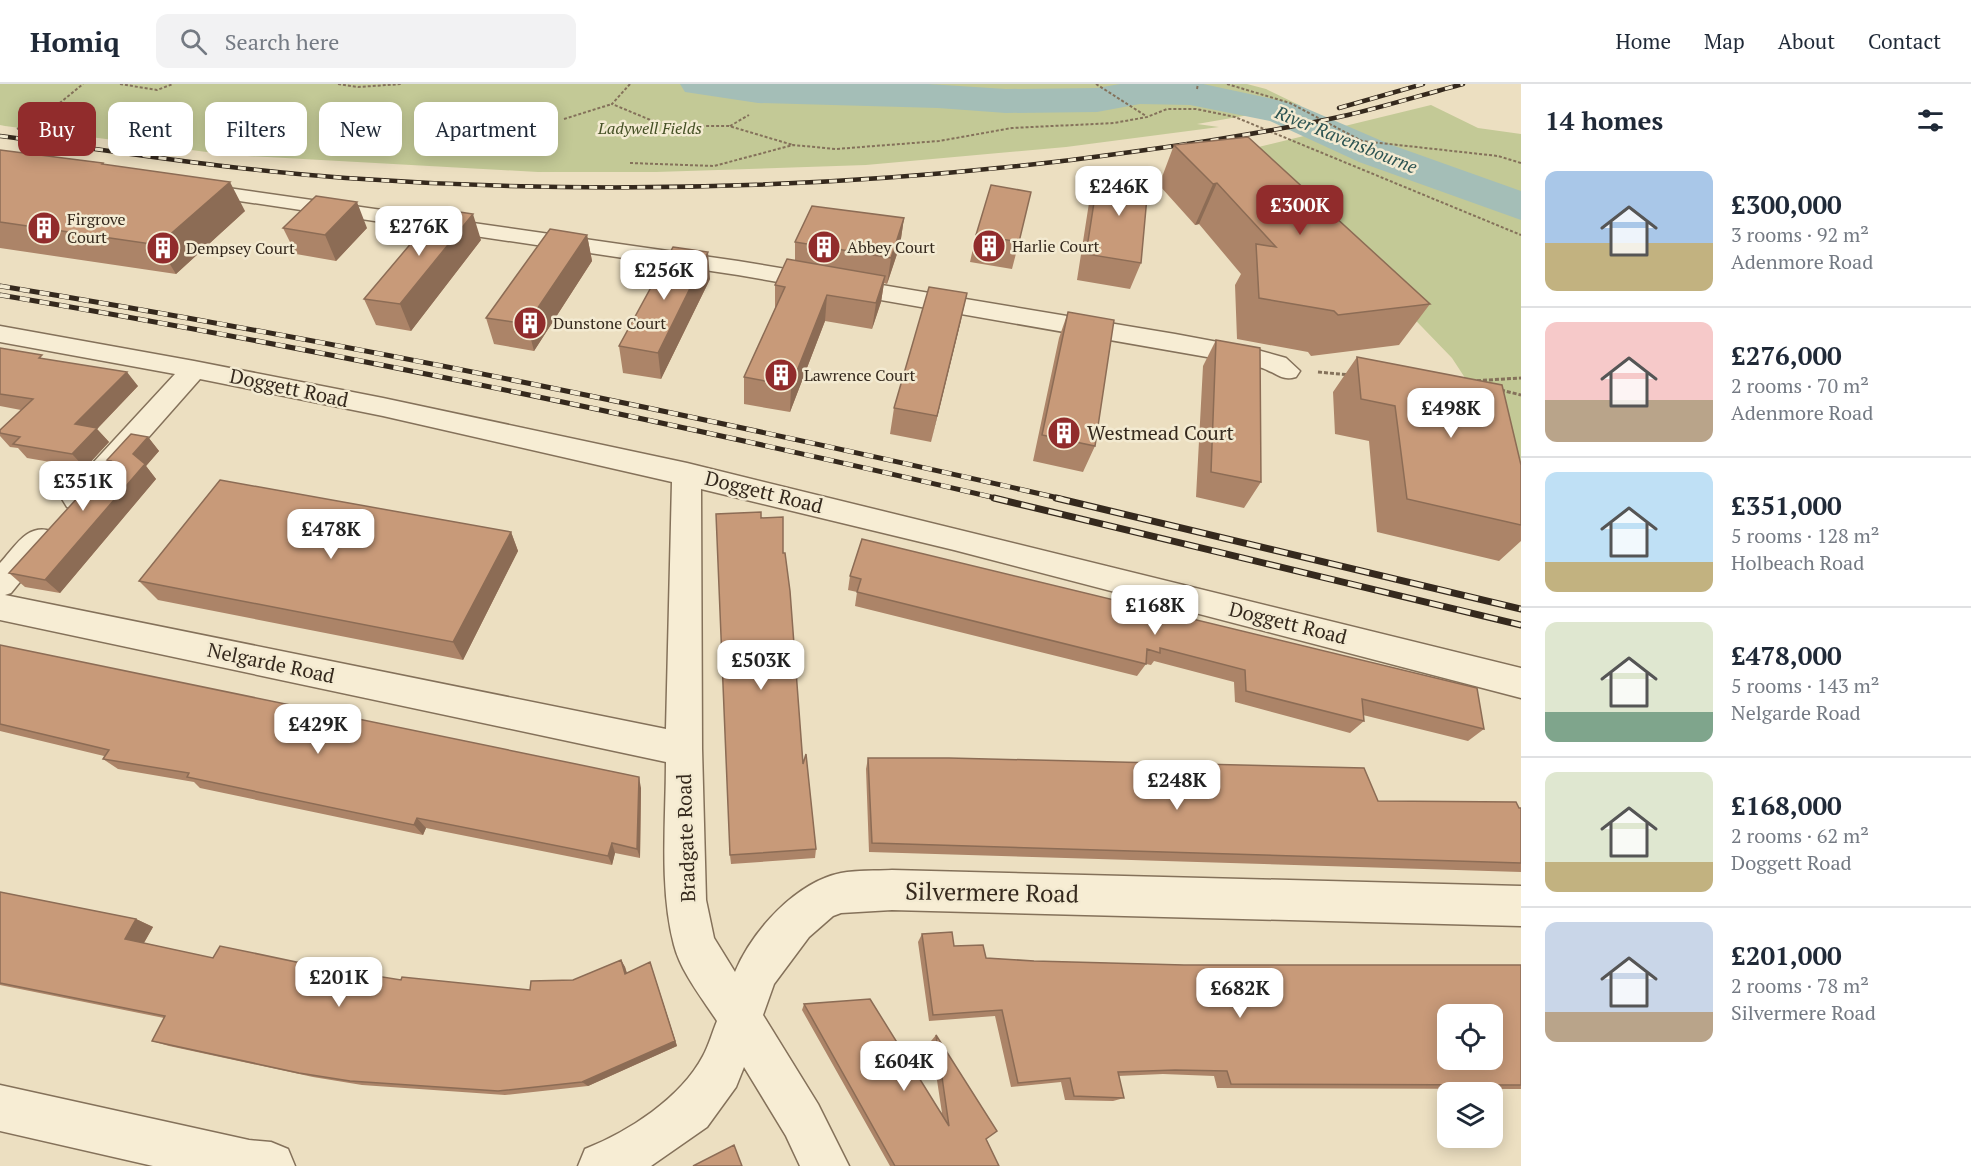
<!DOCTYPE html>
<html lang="en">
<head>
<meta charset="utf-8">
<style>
	:root { --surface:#fff; --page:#f2f2f3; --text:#1f2937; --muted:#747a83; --line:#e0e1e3; --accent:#912c2c }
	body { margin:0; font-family:"PT Serif",serif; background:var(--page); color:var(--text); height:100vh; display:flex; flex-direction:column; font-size:22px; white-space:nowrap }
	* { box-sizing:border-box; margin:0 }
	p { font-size:20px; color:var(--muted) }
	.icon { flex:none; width:33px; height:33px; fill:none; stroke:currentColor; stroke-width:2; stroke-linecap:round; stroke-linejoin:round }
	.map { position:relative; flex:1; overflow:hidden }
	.details { display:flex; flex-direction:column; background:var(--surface); width:450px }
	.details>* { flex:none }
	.hud { position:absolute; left:18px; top:18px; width:570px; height:54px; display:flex; gap:12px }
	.controls { position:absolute; left:1437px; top:920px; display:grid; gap:12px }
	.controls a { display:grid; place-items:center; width:66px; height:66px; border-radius:12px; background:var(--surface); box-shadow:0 3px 15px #0003; font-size:30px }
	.price { position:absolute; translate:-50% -51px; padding:0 14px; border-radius:12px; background:#fff; color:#222; font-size:20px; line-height:39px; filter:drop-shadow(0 2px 3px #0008) }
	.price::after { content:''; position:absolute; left:50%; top:36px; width:18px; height:14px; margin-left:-9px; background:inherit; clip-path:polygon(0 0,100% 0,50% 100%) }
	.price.selected { background:var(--accent); color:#fff }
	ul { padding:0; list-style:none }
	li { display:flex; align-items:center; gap:18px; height:150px; padding:0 24px }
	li+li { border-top:2px solid var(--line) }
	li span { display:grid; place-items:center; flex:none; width:168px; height:120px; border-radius:12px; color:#555 }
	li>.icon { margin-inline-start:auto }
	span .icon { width:72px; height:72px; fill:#fffc; stroke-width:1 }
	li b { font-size:26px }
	h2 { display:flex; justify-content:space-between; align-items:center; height:72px; padding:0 24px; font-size:26px }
	.pill { padding:0 21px; border-radius:12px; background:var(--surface); box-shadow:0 3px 15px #0003; font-size:21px; line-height:54px }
	.pill.selected { background:var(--accent); color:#fff }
	header { display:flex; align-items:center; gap:36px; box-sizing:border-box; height:84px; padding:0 30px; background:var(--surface); border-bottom:2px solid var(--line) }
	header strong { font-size:28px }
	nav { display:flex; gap:33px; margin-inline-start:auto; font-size:21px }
	.search { width:420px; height:54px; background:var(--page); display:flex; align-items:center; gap:15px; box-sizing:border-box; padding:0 21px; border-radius:12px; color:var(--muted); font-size:22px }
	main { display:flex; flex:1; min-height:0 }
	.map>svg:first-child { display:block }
	.green { fill:#c3c996 }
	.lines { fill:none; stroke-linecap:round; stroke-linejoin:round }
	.river { fill:#a4beb7; fill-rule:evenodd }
	.minor-casing { stroke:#84715a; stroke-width:3 }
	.path-far1 { stroke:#84715a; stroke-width:2; stroke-dasharray:3 2; stroke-linecap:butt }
	.path { stroke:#84715a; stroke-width:3; stroke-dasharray:4 2; stroke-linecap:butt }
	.minor { fill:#f7edd4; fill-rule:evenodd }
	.rail-far2-casing { stroke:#35291d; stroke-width:4.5 }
	.rail-far1-casing { stroke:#35291d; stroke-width:5 }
	.rail-casing { stroke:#35291d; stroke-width:7 }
	.rail-far2 { stroke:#f3ead1; stroke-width:3; stroke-dasharray:8; stroke-linecap:butt }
	.rail-far1 { stroke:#f3ead1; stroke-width:4; stroke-dasharray:10; stroke-linecap:butt }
	.rail { stroke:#f3ead1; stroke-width:4.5; stroke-dasharray:14; stroke-linecap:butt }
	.wall { fill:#ac8468 }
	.shaded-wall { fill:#8c6c55 }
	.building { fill:#c89a79; stroke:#8c6c55; stroke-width:1.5; fill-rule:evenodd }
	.labels { text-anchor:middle; stroke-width:5; stroke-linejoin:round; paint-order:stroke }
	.far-park-label { font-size:16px; font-style:italic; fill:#455025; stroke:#f3ead1 }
	.far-poi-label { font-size:16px; fill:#35291d; stroke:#f3ead1; text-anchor:start }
	.far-water-label { font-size:18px; font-style:italic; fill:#2d5452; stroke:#f3ead1 }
	.street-label { font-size:20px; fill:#35291d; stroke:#f3ead1 }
	.poi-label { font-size:20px; fill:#35291d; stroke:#f3ead1; text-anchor:start }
	.near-street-label { font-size:24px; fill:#35291d; stroke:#f3ead1 }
</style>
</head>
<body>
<header>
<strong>Homiq</strong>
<div class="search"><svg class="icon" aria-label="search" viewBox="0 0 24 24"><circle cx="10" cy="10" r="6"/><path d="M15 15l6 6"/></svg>Search here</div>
<nav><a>Home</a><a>Map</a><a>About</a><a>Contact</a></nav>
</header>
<main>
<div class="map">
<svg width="1521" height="1082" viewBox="0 0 1521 1082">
	<rect width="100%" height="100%" fill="#ecdfc1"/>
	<path class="green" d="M 0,0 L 1247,0 L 1266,5 L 1301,22 L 1197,40 L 1219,43 L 1066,63 L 866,81 L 656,88 L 538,88 L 230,71 L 5,42 L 0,41 Z
		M 1431,21 L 1478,44 L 1521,50 L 1521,446 L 1486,326 L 1452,274 L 1250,65 Z"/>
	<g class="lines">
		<path class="river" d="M 680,0 L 928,0 L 1006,5 L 1097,4 L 1120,0 L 1203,0 L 1296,20 L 1389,60 L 1521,107 L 1521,136 L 1359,78 L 1270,37 L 1190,21 L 1140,20 L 1097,28 L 1006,29 L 938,24 L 758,19 L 685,8 Z"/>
		<defs>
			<path id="minor" d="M 193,99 L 738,177 L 1175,250 L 1250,264 L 1286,274 L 1300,287 L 1296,293 C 1283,297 1279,291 1267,286 C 1261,283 1254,282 1247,280 L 738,191 L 186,109 L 182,105 L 186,101 Z
				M 0,242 L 194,277 L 383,314 L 687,379 L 1521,584 L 1521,614 L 954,466 L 701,405 L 702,665 L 706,816 L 714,854 L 735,888 C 752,847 796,798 841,789 C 857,786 875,787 892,786 L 1521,802 L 1521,842 L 892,826 L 841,829 L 833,832 L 809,853 L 774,900 L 763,931 L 818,1020 L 849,1082 L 800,1082 L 786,1052 L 744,983 L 736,1003 L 707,1043 L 651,1082 L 578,1082 L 585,1065 C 628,1048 681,1014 703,972 C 709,961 712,949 717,937 C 702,914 681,888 674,861 C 659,804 666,736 666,678 L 0,536 L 0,479 C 15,463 27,439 51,447 L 55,455 L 11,509 L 5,511 L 666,645 L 672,398 L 383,332 L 200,295 L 87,423 L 77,426 L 67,423 L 62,415 L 67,407 L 175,290 L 0,258 Z
				M 0,1001 L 249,1056 L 271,1058 L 288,1065 L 295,1082 L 153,1082 L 0,1047 Z"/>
		</defs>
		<use href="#minor" class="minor-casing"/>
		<path class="path-far1" d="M 120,0 L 157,6 L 173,0
			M 338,0 L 358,3 L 402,0
			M 630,0 L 612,20 L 653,37 L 674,42 L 729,42 L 793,61
			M 1096,0 L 1146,32
			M 1227,0 L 1290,19 L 1362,57 L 1498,72 L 1521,79
			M 1197,5 L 1198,0
			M 564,35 L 612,20
			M 730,42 L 749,31
			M 17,45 L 50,27 L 83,0
			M 630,79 L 714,82 L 793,61 L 836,65 L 939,57 L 1012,44 L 1114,39 L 1147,33 L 1167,25 L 1196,25 L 1235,33 L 1521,151"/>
		<path class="path" d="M 1318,288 L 1350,291
			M 1471,297 L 1521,294
			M 1501,306 L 1521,311"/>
		<use href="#minor" class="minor"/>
		<defs>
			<path id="rail-far2" d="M 1339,24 L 1423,0
				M 0,52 C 115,67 230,86 346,94 C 588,111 830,105 1071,76 C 1164,64 1257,51 1348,31 C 1387,22 1425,10 1463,0"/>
			<path id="rail-far1" d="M 0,202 C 357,260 711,335 1063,415
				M 0,211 C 335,267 669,338 1000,415"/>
			<path id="rail" d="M 994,414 L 1521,541
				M 1056,414 L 1521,525"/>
		</defs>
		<use href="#rail-far2" class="rail-far2-casing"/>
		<use href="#rail-far1" class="rail-far1-casing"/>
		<use href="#rail" class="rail-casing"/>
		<use href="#rail-far2" class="rail-far2"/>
		<use href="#rail-far1" class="rail-far1"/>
		<use href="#rail" class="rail"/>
	</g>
	<path class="wall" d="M 1174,61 L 1430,220 L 1399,261 L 1311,272 L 1308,268 L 1237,255 L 1235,201 L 1241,190 L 1199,140 L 1195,141 L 1159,101 Z
		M 0,66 L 103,79 L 104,80 L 245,127 L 176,190 L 0,164 Z
		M 1110,85 L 1141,179 L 1130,205 L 1077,196 L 1089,119 L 1098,93 L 1107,94 Z
		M 904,134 L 900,161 L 887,200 L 884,199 L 881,218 L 872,245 L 825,237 L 790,328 L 744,320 L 744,293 L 775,225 L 775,201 L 795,177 L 795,158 Z
		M 283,144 L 367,144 L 336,177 L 296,170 Z
		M 587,151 L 592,177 L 534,267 L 494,260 L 486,234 Z
		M 976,151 L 1019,158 L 1012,185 L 970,178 Z
		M 481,156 L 411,247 L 376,241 L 364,215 Z
		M 710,195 L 661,295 L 623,289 L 619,262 Z
		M 1068,228 L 1095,362 L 1083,388 L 1033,377 L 1059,254 Z
		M 961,236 L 931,358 L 890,350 L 894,324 Z
		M 1216,256 L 1261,398 L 1244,424 L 1196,413 L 1203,282 Z
		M 0,264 L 45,275 L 138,302 L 97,345 L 109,358 L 85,384 L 27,374 L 18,364 L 10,363 L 0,352 L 0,346 L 21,326 L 0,322 Z
		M 1357,273 L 1521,381 L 1521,457 L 1499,477 L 1377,448 L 1369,357 L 1335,350 L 1333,308 Z
		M 148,353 L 159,367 L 146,382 L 156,395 L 60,509 L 25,503 L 9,489 L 109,379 L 107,376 Z
		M 761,434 L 783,469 L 803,680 L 816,765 L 815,774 L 731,780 L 730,771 Z
		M 511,448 L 518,467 L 463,576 L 158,516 L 139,497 Z
		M 862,455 L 1484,645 L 1468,657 L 1363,631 L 1364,637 L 1350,649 L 1235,618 L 1234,598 L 1154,577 L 1151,581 L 1146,580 L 1137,592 L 855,522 L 857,508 L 848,506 L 850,492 Z
		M 0,561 L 641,704 L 640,774 L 615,769 L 612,781 L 426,744 L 423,751 L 200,704 L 194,698 L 118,685 L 103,675 L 104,672 L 0,647 Z
		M 868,674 L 1378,717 L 1521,724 L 1521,788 L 869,768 L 866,685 Z
		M 0,808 L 136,835 L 153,843 L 144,859 L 213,874 L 320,883 L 401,896 L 530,906 L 573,896 L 621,876 L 625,883 L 627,889 L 650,878 L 677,962 L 588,1002 L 505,1011 L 362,1001 L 313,993 L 169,962 L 152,957 L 164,934 L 0,901 Z
		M 922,850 L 986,874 L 1034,877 L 1184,881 L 1521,881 L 1521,1005 L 1217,1004 L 1214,992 L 1163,990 L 1118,992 L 1124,1014 L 1113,1017 L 1065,1016 L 1061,998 L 1011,1003 L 995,932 L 929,937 L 918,858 Z
		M 804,920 L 942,1029 L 931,957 L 936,951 L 986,1055 L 999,1082 L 890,1082 L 802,926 Z"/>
	<path class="shaded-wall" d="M 230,98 L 245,127 L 176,190 L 158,161 Z
		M 1217,99 L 1199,140 L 1195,141 L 1213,100 Z
		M 357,118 L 367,144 L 336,177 L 325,151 Z
		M 473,130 L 481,156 L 411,247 L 400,220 Z
		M 904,134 L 900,161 L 887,200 L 891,174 Z
		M 587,151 L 592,177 L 534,267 L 527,240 Z
		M 708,168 L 710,195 L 661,295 L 658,269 Z
		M 885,192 L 881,218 L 872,245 L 876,219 Z
		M 967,209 L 961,236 L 931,358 L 937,332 Z
		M 827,211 L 825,237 L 790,328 L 791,302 Z
		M 127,288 L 138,302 L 97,345 L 109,358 L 85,384 L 72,370 L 75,340 Z
		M 148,353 L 159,367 L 146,382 L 156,395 L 60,509 L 45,496 L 133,370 Z
		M 511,448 L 518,467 L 463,576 L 453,558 Z
		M 639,693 L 641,704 L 640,774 L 637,765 Z
		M 417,734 L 426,744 L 423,751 L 414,741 Z
		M 612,759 L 615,769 L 612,781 L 608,772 Z
		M 136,835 L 153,843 L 142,862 L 125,855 Z
		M 621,876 L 625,883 L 629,897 L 625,890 Z
		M 650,878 L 677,962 L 588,1002 L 582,998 Z"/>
	<path class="building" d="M 1248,53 L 1430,220 L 1338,231 L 1334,227 L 1259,214 L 1256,160 L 1276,163 L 1217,99 L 1213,100 L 1174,61 Z
		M 0,66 L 103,79 L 102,80 L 230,98 L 158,161 L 0,138 Z
		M 1110,85 L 1149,91 L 1141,179 L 1086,170 L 1098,93 L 1109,95 Z
		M 991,101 L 1031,108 L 1019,158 L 976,151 Z
		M 316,112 L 357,118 L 325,151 L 283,144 Z
		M 812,122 L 904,134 L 891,174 L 795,158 Z
		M 440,125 L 473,130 L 400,220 L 364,215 Z
		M 550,145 L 587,151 L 527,240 L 486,234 Z
		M 673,163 L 708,168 L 658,269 L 619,262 Z
		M 787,175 L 885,192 L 876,219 L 827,211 L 791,302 L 744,293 L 785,203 L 775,201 Z
		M 929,203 L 967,209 L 937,332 L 894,324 Z
		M 1068,228 L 1114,236 L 1095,362 L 1042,351 Z
		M 1216,256 L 1260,264 L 1261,398 L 1211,388 Z
		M 0,264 L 42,271 L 39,274 L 127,288 L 75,340 L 97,344 L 72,370 L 13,360 L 20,353 L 0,349 L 0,346 L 33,315 L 0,310 Z
		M 1357,273 L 1502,301 L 1521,381 L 1521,441 L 1407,415 L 1395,322 L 1361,315 Z
		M 131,350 L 148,353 L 133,370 L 145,380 L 45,496 L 9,489 L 111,377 L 107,376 Z
		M 220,396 L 511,448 L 453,558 L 139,497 Z
		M 761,428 L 761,434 L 783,433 L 783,469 L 785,469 L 790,507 L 803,680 L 806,670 L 816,765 L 730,771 L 716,430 Z
		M 862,455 L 1477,604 L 1484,645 L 1362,615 L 1364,637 L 1246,607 L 1245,586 L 1160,564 L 1160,569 L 1147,565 L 1146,580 L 857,508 L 861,495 L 850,492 Z
		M 0,561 L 639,693 L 637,765 L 612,759 L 608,772 L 417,734 L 414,741 L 187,693 L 189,689 L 103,675 L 109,666 L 0,640 Z
		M 868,674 L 949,674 L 1364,684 L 1378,717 L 1516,718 L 1519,724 L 1521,724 L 1521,779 L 872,759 Z
		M 0,808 L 136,835 L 125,855 L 213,874 L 220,862 L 320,883 L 401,896 L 402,893 L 530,906 L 531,897 L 573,896 L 621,876 L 625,890 L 650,878 L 675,957 L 582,998 L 498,1007 L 350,997 L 299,989 L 152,957 L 165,932 L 0,899 Z
		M 952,848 L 954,862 L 983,861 L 986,874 L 1034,877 L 1184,881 L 1521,881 L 1521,1001 L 1231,1000 L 1227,987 L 1175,986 L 1118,988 L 1124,1014 L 1074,1012 L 1070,994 L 1018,999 L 1002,926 L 933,931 L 922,850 ZM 1448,930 L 1492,930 L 1492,975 L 1448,975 Z
		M 870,915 L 949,1042 L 936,951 L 997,1047 L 986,1055 L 999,1082 L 895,1082 L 804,920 Z
		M 734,1061 L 742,1082 L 693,1082 Z"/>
	<defs>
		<symbol id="building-disc" viewBox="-11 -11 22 22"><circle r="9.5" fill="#912c2c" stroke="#f3ead1"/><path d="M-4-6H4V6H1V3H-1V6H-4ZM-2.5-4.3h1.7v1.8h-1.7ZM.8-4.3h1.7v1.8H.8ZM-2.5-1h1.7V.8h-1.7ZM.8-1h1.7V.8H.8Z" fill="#fff"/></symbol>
	</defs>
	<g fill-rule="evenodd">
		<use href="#building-disc" x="25" y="125" width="38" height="38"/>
		<use href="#building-disc" x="970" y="143" width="38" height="38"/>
		<use href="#building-disc" x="805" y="144" width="38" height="38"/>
		<use href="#building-disc" x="144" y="145" width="38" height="38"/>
		<use href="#building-disc" x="511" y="220" width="38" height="38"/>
		<use href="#building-disc" x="762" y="272" width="38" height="38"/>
		<use href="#building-disc" x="1045" y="330" width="38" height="38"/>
	</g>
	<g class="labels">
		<g class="far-park-label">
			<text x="650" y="50">Ladywell Fields</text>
		</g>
		<g class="far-poi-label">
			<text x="67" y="141">Firgrove<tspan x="67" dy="18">Court</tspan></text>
			<text x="1012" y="168">Harlie Court</text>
			<text x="847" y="169">Abbey Court</text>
			<text x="186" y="170">Dempsey Court</text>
			<text x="553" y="245">Dunstone Court</text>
			<text x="804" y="297">Lawrence Court</text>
		</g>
		<g class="far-water-label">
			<text transform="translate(1346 56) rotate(22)" y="6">River Ravensbourne</text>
		</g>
		<g class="street-label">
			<text transform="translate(289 304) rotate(12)" y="7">Doggett Road</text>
			<text transform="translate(764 408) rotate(14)" y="7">Doggett Road</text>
			<text transform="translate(1288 539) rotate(14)" y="7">Doggett Road</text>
			<text transform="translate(271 579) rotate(12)" y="7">Nelgarde Road</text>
			<text transform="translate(686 754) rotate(-92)" y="7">Bradgate Road</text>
		</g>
		<g class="poi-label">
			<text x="1087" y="356">Westmead Court</text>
		</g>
		<g class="near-street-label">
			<text transform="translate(992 809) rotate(1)" y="8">Silvermere Road</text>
		</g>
	</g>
</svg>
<div class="controls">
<a><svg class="icon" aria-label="locate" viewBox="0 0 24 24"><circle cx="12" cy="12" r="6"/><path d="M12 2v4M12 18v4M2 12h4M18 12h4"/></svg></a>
<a><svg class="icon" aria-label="layers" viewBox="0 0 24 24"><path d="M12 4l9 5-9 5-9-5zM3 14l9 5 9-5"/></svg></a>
</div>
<b class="price" style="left:1119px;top:133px">£246K</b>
<b class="price selected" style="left:1300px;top:152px">£300K</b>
<b class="price" style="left:419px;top:173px">£276K</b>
<b class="price" style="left:664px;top:217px">£256K</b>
<b class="price" style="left:1451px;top:355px">£498K</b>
<b class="price" style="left:83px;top:428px">£351K</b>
<b class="price" style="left:331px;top:476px">£478K</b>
<b class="price" style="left:1155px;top:552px">£168K</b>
<b class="price" style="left:761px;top:607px">£503K</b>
<b class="price" style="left:318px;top:671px">£429K</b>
<b class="price" style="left:1177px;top:727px">£248K</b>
<b class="price" style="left:339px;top:924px">£201K</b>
<b class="price" style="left:1240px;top:935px">£682K</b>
<b class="price" style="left:904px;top:1008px">£604K</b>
<div class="hud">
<a class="pill selected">Buy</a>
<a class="pill">Rent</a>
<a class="pill">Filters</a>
<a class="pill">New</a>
<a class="pill">Apartment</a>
</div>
</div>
<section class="details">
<h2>14 homes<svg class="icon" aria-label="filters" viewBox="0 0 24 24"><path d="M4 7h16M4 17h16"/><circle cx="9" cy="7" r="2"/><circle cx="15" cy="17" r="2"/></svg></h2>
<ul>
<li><span style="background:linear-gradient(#a9c7e8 60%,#c2b280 0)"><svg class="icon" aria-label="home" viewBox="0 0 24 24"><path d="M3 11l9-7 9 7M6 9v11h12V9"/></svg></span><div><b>£300,000</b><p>3 rooms · 92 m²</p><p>Adenmore Road</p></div></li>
<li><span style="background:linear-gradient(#f6c9c9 65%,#b9a48a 0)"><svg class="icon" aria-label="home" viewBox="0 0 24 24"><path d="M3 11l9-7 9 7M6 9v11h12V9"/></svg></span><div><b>£276,000</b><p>2 rooms · 70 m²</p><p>Adenmore Road</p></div></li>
<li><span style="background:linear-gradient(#bfe0f5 75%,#c2b280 0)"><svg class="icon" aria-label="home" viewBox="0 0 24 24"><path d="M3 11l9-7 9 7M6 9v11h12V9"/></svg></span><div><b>£351,000</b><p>5 rooms · 128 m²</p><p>Holbeach Road</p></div></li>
<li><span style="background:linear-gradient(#dfe7d0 75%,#7fa58c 0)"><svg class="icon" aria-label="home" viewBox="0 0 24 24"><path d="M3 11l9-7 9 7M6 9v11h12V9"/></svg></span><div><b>£478,000</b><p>5 rooms · 143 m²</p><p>Nelgarde Road</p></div></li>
<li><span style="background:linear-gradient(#dfe7d0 75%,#c2b280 0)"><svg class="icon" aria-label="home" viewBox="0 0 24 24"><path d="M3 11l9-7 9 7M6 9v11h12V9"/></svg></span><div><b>£168,000</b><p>2 rooms · 62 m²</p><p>Doggett Road</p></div></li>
<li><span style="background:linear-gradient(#c9d6e8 75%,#b9a48a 0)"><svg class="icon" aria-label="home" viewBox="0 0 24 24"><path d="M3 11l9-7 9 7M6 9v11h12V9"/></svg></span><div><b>£201,000</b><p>2 rooms · 78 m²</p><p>Silvermere Road</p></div></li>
</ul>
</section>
</main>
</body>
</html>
